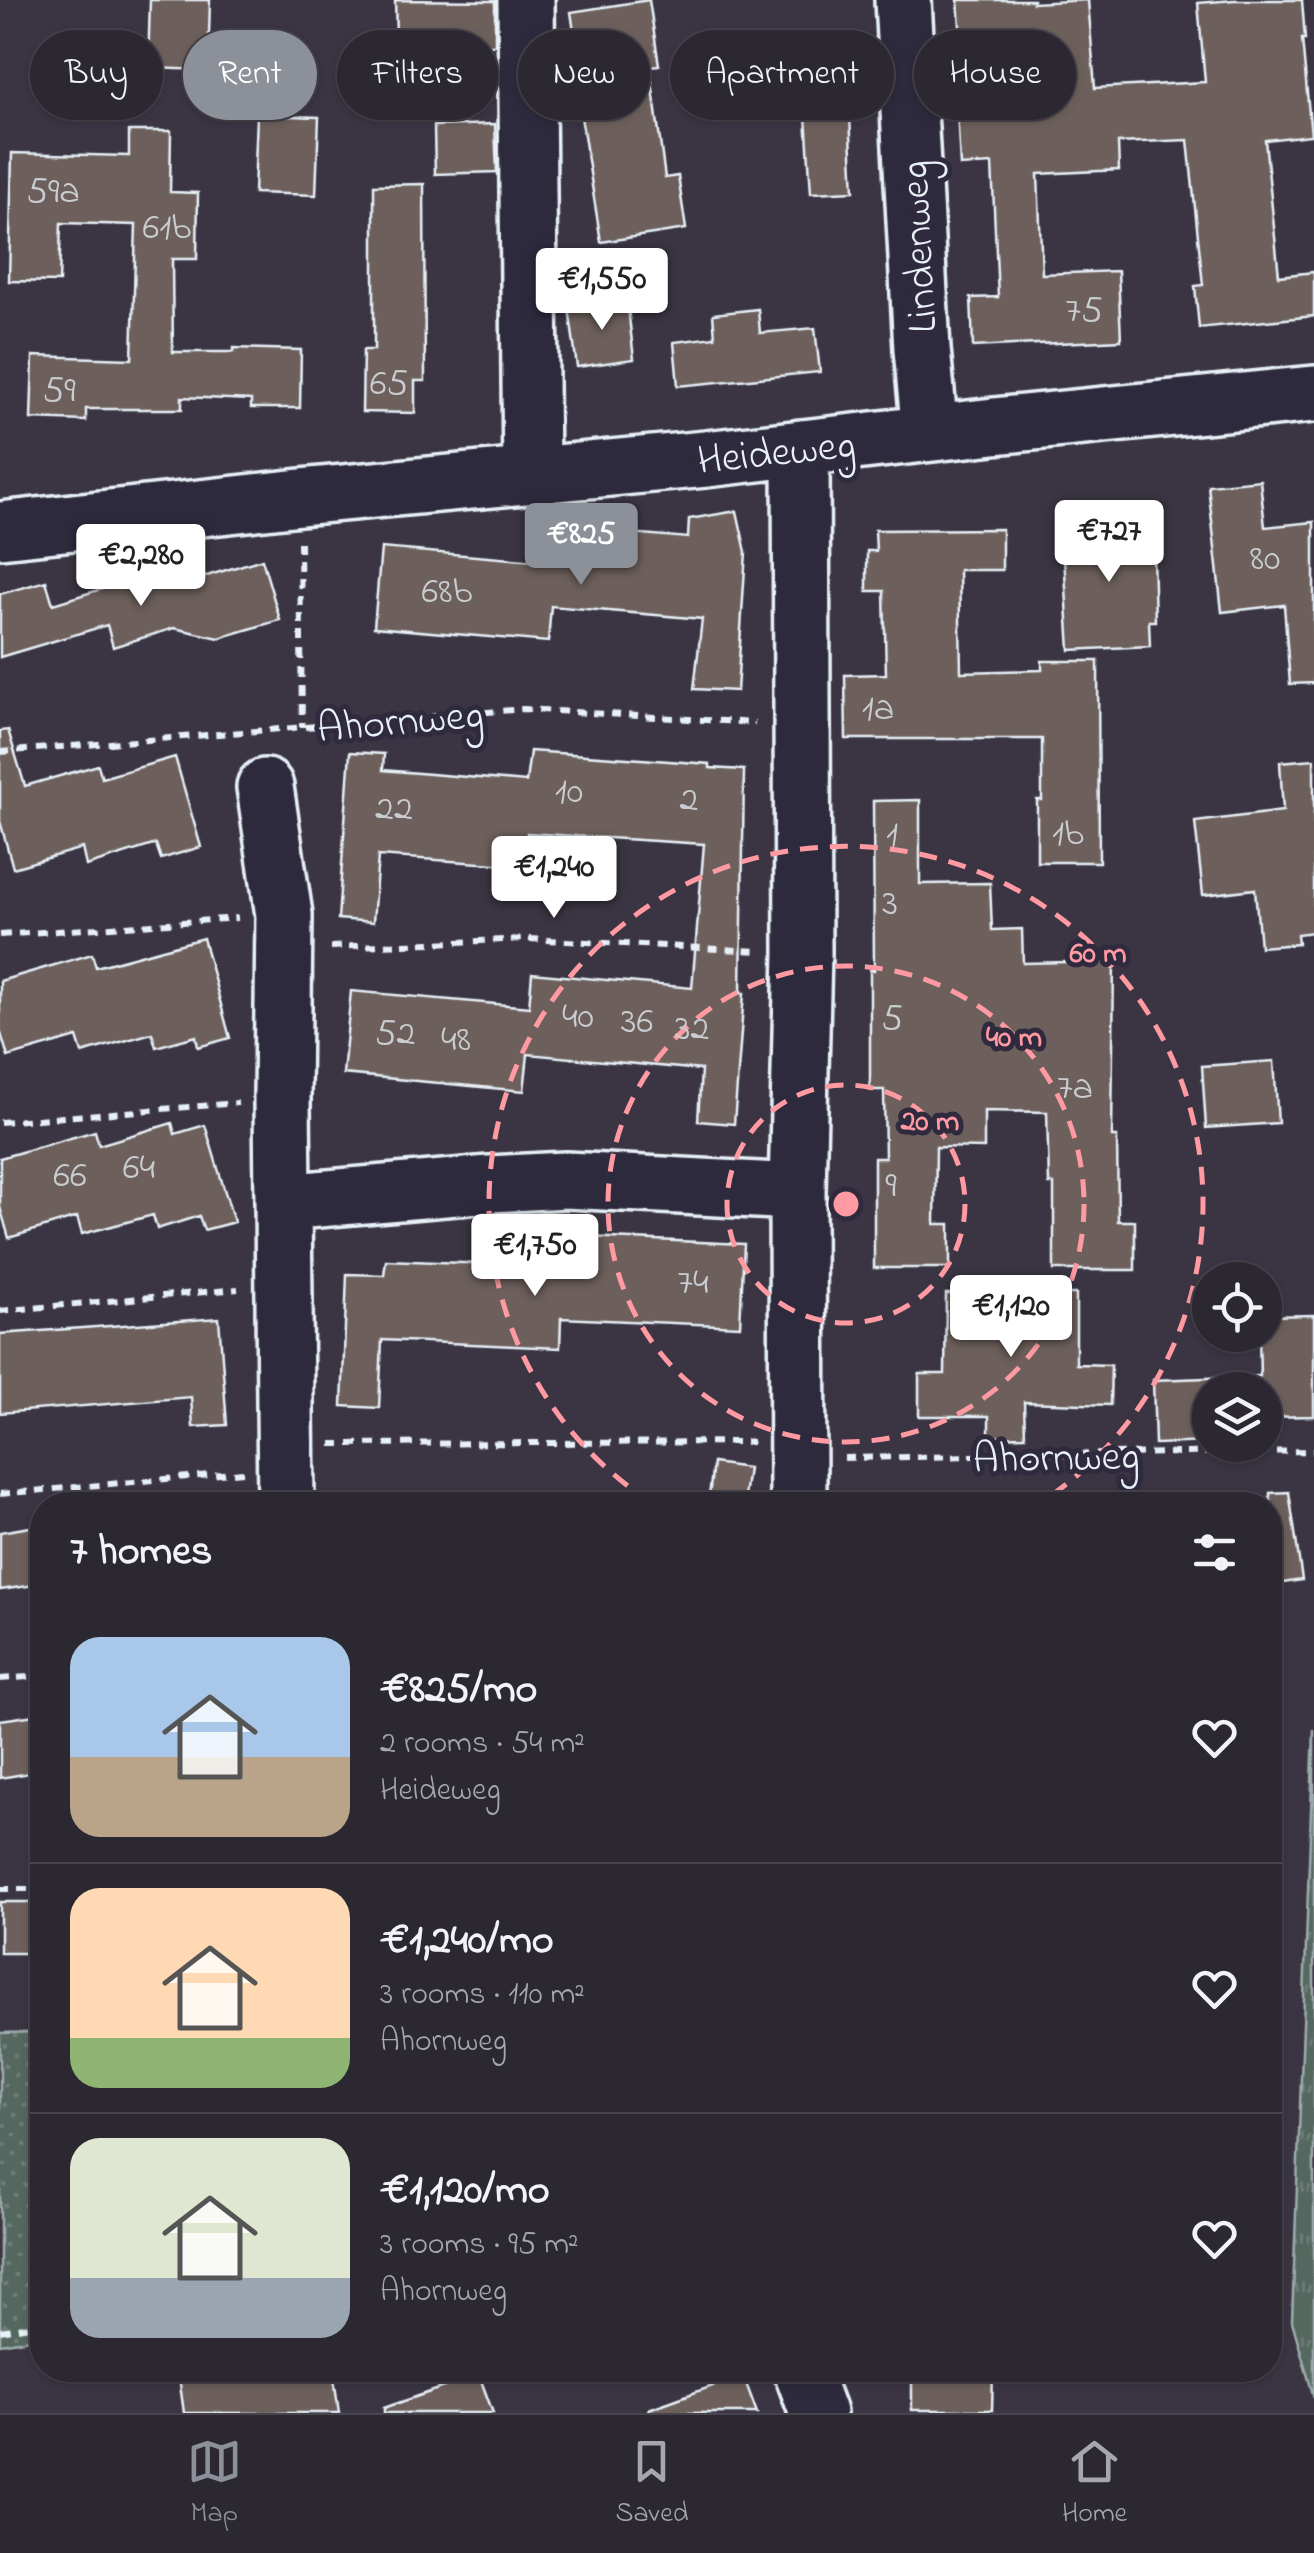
<!DOCTYPE html>
<html lang="en">
<head>
<meta charset="utf-8">
<style>
	:root { --surface:#2c2832; --page:#34303a; --text:#f1f3f6; --muted:#a6a6ac; --line:#48444d; --accent:#8c9099 }
	body { margin:0; font-family:"Indie Flower",sans-serif; background:var(--page); color:var(--text); height:100vh; display:flex; flex-direction:column; font-size:38px; white-space:nowrap }
	* { box-sizing:border-box; margin:0 }
	p { font-size:32px; color:var(--muted) }
	.icon { flex:none; width:55px; height:55px; fill:none; stroke:currentColor; stroke-width:2; stroke-linecap:round; stroke-linejoin:round }
	.map { position:relative; flex:1; overflow:hidden }
	.panel { position:absolute; left:30px; top:1492px; width:1252px; height:890px; display:flex; flex-direction:column; background:var(--surface); border-radius:40px; box-shadow:0 2px 8px #0004,0 0 0 2px var(--line) }
	.panel>* { flex:none }
	.top-card { position:absolute; left:30px; top:30px; width:1255px; height:90px; display:flex; gap:20px }
	.tools { position:absolute; left:1192px; top:1262px; display:grid; gap:20px }
	.tools a { display:grid; place-items:center; width:90px; height:90px; border-radius:50%; background:var(--surface); box-shadow:0 2px 8px #0004,0 0 0 2px var(--line); font-size:50px }
	.price { position:absolute; translate:-50% -85px; padding:0 22px; border-radius:10px; background:#fff; color:#222; font-size:32px; line-height:65px; filter:drop-shadow(0 2px 5px #0008) }
	.price::after { content:''; position:absolute; left:50%; top:60px; width:30px; height:22px; margin-left:-15px; background:inherit; clip-path:polygon(0 0,100% 0,50% 100%) }
	.price.on { background:var(--accent); color:#fff }
	ul { padding:0; list-style:none }
	li { display:flex; align-items:center; gap:30px; height:250px; padding:0 40px }
	li+li { border-top:2px solid var(--line) }
	li span { display:grid; place-items:center; flex:none; width:280px; height:200px; border-radius:30px; color:#555 }
	li>.icon { margin-inline-start:auto }
	span .icon { width:120px; height:120px; fill:#fffc; stroke-width:1 }
	li b { font-size:42px }
	h2 { display:flex; justify-content:space-between; align-items:center; height:120px; padding:0 40px; font-size:42px }
	.chip { padding:0 35px; border-radius:45px; background:var(--surface); box-shadow:0 2px 8px #0004,0 0 0 2px var(--line); font-size:35px; line-height:90px }
	.chip.on { background:var(--accent); color:#fff }
	.menu { display:flex; justify-content:space-around; align-items:center; height:140px; border-top:2px solid var(--line); background:var(--surface); font-size:28px; color:var(--muted) }
	.menu a { display:grid; justify-items:center; gap:5px }
	.menu .on { color:var(--accent) }
	.map>svg:first-child { display:block }
	.grass { fill:url(#grass-tufts); stroke:#9eacac; stroke-width:2.5 }
	.park { fill:url(#park-dots); stroke:#9eacac; stroke-width:2.5 }
	.building { fill:#6d605b; stroke:#e8f1f8; stroke-width:2.5 }
	.lines { fill:none; stroke-linecap:round; stroke-linejoin:round }
	.minor-casing { stroke:#e8f1f8; stroke-width:62 }
	.path { stroke:#e8f1f8; stroke-width:6; stroke-dasharray:10 8; stroke-linecap:butt }
	.minor { stroke:#2f2a3d; stroke-width:55 }
	.ring { fill:none; stroke:#ff9aa2; stroke-width:5; stroke-dasharray:18 12 }
	.labels { text-anchor:middle; stroke-width:10; stroke-linejoin:round; paint-order:stroke }
	.number-label { font-size:38px; fill:#c9cdd1 }
	.street-label { font-size:42px; fill:#e8f1f8; stroke:#2f2a3d }
	.centre { fill:#ff9aa2; stroke:#2f2a3d; stroke-width:5 }
	.ring-label { font-size:30px; text-anchor:middle; font-weight:bold; fill:#ff9aa2; stroke:#2f2a3d; stroke-width:10; stroke-linejoin:round; paint-order:stroke }
</style>
</head>
<body>
<div class="map">
<svg width="1314" height="2413" viewBox="0 0 1314 2413">
	<defs>
		<pattern id="grass-tufts" width="24" height="20" patternUnits="userSpaceOnUse" patternTransform="scale(2.5)"><rect width="24" height="20" fill="#556861"/><path d="M3 7l-1-3M5 7V3M7 7l1-3M15 17l-1-3M17 17v-4M19 17l1-3" fill="none" stroke="#6d7e78"/></pattern>
		<pattern id="park-dots" width="8" height="8" patternUnits="userSpaceOnUse" patternTransform="scale(2.5)"><rect width="8" height="8" fill="#556861"/><path d="M2 2h.1M6 6h.1" fill="none" stroke="#6d7e78" stroke-width="1.8" stroke-linecap="round"/></pattern>
	</defs>
	<rect width="100%" height="100%" fill="#3b3543"/>
	<filter id="ink" filterUnits="userSpaceOnUse"><feTurbulence type="fractalNoise" baseFrequency=".01" numOctaves="2"/><feDisplacementMap in="SourceGraphic" scale="20" xChannelSelector="R" yChannelSelector="G"/><feConvolveMatrix kernelMatrix="1 2 1 2 8 2 1 2 1" color-interpolation-filters="sRGB"/></filter>
	<g filter="url(#ink)">
		<path class="grass" d="M 1314,1729 L 1314,2398 L 1292,2321 Z"/>
		<path class="park" d="M 42,2032 L 42,2337 L 0,2344 L 0,2033 Z"/>
		<path class="building" d="M 150,0 L 210,0 L 208,70 L 148,68 Z
			M 395,0 L 495,1 L 495,45 L 469,45 L 469,35 L 396,36 Z
			M 649,0 L 659,65 L 650,66 L 665,178 L 678,176 L 686,229 L 601,242 L 579,104 L 585,104 L 571,12 Z
			M 958,0 L 1033,0 L 1033,3 L 1088,0 L 1095,88 L 1205,82 L 1198,3 L 1234,0 L 1302,0 L 1305,39 L 1302,39 L 1311,135 L 1265,140 L 1279,276 L 1314,272 L 1314,316 L 1199,328 L 1195,286 L 1203,285 L 1188,140 L 1118,143 L 1119,170 L 1038,174 L 1042,274 L 1118,271 L 1121,340 L 973,347 L 971,298 L 998,297 L 992,164 L 960,166 L 957,109 L 966,108 Z
			M 849,98 L 854,191 L 811,193 L 805,101 Z
			M 257,115 L 319,117 L 316,195 L 254,193 Z
			M 495,124 L 497,172 L 435,174 L 434,126 Z
			M 129,131 L 171,131 L 170,192 L 198,193 L 197,259 L 172,259 L 173,352 L 234,352 L 234,348 L 301,350 L 300,408 L 251,408 L 251,400 L 182,397 L 182,409 L 86,409 L 86,421 L 31,419 L 33,356 L 132,359 L 136,225 L 61,223 L 59,282 L 9,281 L 12,153 L 129,156 Z
			M 424,184 L 425,381 L 415,381 L 415,413 L 362,412 L 363,350 L 374,350 L 374,185 Z
			M 627,300 L 634,359 L 577,367 L 569,308 Z
			M 758,309 L 760,333 L 815,328 L 820,372 L 678,386 L 674,342 L 715,337 L 713,314 Z
			M 1260,480 L 1265,527 L 1314,522 L 1314,683 L 1290,684 L 1284,605 L 1222,612 L 1208,485 Z
			M 737,511 L 746,552 L 737,691 L 694,689 L 702,619 L 551,606 L 548,642 L 374,627 L 381,548 L 558,563 L 561,527 L 688,538 L 689,519 Z
			M 1152,522 L 1155,621 L 1149,621 L 1150,646 L 1070,650 L 1062,526 Z
			M 1002,529 L 1002,570 L 959,570 L 961,672 L 1042,670 L 1042,661 L 1098,661 L 1099,862 L 1037,862 L 1037,800 L 1042,800 L 1042,739 L 846,739 L 845,675 L 886,674 L 884,591 L 867,591 L 867,551 L 876,551 L 875,530 Z
			M 262,559 L 280,620 L 219,638 L 174,628 L 113,647 L 107,625 L 0,657 L 0,594 L 46,581 L 53,604 L 157,572 L 160,582 L 194,571 L 197,579 Z
			M 8,730 L 25,786 L 98,765 L 102,778 L 175,757 L 201,847 L 161,859 L 156,844 L 86,866 L 82,848 L 13,868 L 0,821 L 0,731 Z
			M 530,751 L 710,764 L 710,768 L 744,770 L 741,993 L 744,993 L 734,1124 L 698,1121 L 701,1070 L 528,1054 L 524,1091 L 343,1074 L 351,991 L 529,1007 L 532,973 L 692,988 L 704,844 L 527,833 L 523,866 L 378,856 L 373,922 L 338,919 L 350,752 L 384,754 L 383,770 L 526,782 Z
			M 1314,759 L 1314,932 L 1297,934 L 1298,944 L 1260,947 L 1255,889 L 1203,895 L 1195,822 L 1283,811 L 1280,762 Z
			M 920,800 L 920,884 L 990,883 L 992,930 L 1022,929 L 1023,963 L 1114,961 L 1112,1137 L 1117,1137 L 1118,1221 L 1135,1221 L 1135,1270 L 1054,1270 L 1054,1184 L 1049,1184 L 1047,1112 L 984,1111 L 984,1148 L 936,1147 L 935,1224 L 950,1224 L 950,1268 L 874,1268 L 874,1158 L 885,1158 L 884,1090 L 870,1090 L 870,970 L 874,970 L 873,801 Z
			M 203,938 L 230,1038 L 198,1047 L 196,1036 L 156,1047 L 152,1033 L 82,1053 L 77,1037 L 8,1057 L 0,1030 L 0,981 L 92,954 L 96,967 Z
			M 1274,1061 L 1278,1123 L 1206,1128 L 1202,1066 Z
			M 172,1123 L 175,1134 L 205,1125 L 234,1222 L 204,1230 L 199,1216 L 157,1229 L 153,1215 L 82,1234 L 77,1217 L 9,1238 L 0,1207 L 0,1158 L 95,1131 L 99,1145 Z
			M 564,1236 L 744,1244 L 740,1326 L 561,1318 L 560,1348 L 382,1340 L 379,1408 L 342,1406 L 347,1274 L 384,1275 L 386,1260 L 562,1267 Z
			M 946,1294 L 1076,1294 L 1076,1364 L 1111,1365 L 1110,1405 L 1024,1402 L 1025,1436 L 989,1437 L 989,1416 L 919,1416 L 919,1374 L 945,1374 Z
			M 1314,1315 L 1314,1416 L 1265,1417 L 1265,1390 L 1210,1390 L 1210,1442 L 1155,1444 L 1153,1380 L 1260,1376 L 1259,1335 L 1265,1335 L 1265,1316 Z
			M 219,1318 L 227,1425 L 193,1427 L 191,1397 L 0,1413 L 0,1334 Z
			M 713,1463 L 748,1468 L 743,1505 L 708,1505 Z
			M 1289,1492 L 1302,1580 L 1270,1585 L 1270,1493 Z
			M 42,1525 L 42,1584 L 0,1590 L 0,1532 Z
			M 42,1714 L 42,1771 L 0,1778 L 0,1720 Z
			M 0,1902 L 42,1902 L 42,1953 L 0,1953 Z
			M 178,2370 L 221,2370 L 222,2376 L 266,2370 L 333,2370 L 339,2413 L 184,2413 Z
			M 912,2370 L 993,2370 L 992,2410 L 912,2410 Z
			M 479,2375 L 493,2413 L 384,2413 L 384,2408 Z
			M 743,2375 L 757,2413 L 649,2413 L 649,2409 Z"/>
		<g class="lines">
			<defs>
				<path id="minor" d="M 526,0 L 531,474
					M 903,0 L 922,349 L 930,433
					M 0,530 L 310,496 L 706,459 L 994,426 L 1314,394
					M 265,787 L 284,915 L 282,1099 L 286,1505
					M 283,1202 L 490,1184 L 566,1180 L 797,1192
					M 798,1505 L 797,1192 L 803,953 L 801,448
					M 802,2370 L 818,2413"/>
			</defs>
			<use href="#minor" class="minor-casing"/>
			<path class="path" d="M 300,542 L 302,727
				M 0,752 L 524,709 L 755,723
				M 0,935 L 238,918
				M 331,947 L 529,939 L 758,951
				M 0,1122 L 238,1103
				M 0,1311 L 238,1289
				M 331,1444 L 753,1442
				M 844,1458 L 1314,1451
				M 0,1494 L 243,1472
				M 1270,1674 L 1271,1674
				M 0,1679 L 42,1676
				M 1270,1878 L 1274,1878
				M 0,1889 L 42,1889
				M 0,2331 L 42,2324"/>
			<use href="#minor" class="minor"/>
		</g>
	</g>
	<g class="ring">
		<circle cx="846" cy="1204" r="119"/>
		<circle cx="846" cy="1204" r="238"/>
		<path d="M652 1503A357 357 0 1 1 1040 1503"/>
	</g>
	<g class="labels">
		<g class="number-label">
			<text x="53" y="202">59a</text>
			<text x="167" y="238">61b</text>
			<text x="1084" y="321">75</text>
			<text x="389" y="394">65</text>
			<text x="59" y="401">59</text>
			<text x="1265" y="569">80</text>
			<text x="447" y="602">68b</text>
			<text x="878" y="719">1a</text>
			<text x="569" y="802">10</text>
			<text x="689" y="810">2</text>
			<text x="394" y="819">22</text>
			<text x="1068" y="844">1b</text>
			<text x="892" y="845">1</text>
			<text x="890" y="914">3</text>
			<text x="578" y="1027">40</text>
			<text x="892" y="1029">5</text>
			<text x="637" y="1032">36</text>
			<text x="692" y="1039">32</text>
			<text x="395" y="1044">52</text>
			<text x="456" y="1050">48</text>
			<text x="1075" y="1098">7a</text>
			<text x="139" y="1178">64</text>
			<text x="70" y="1186">66</text>
			<text x="891" y="1196">9</text>
			<text x="693" y="1293">74</text>
		</g>
		<g class="street-label">
			<text transform="translate(916 247) rotate(-93)" y="15">Lindenweg</text>
			<text transform="translate(776 450) rotate(-6)" y="15">Heideweg</text>
			<text transform="translate(400 719) rotate(-5)" y="15">Ahornweg</text>
			<text transform="translate(1056 1455) rotate(-1)" y="15">Ahornweg</text>
		</g>
	</g>
	<circle cx="846" cy="1204" r="15" class="centre"/>
	<g class="ring-label">
		<text x="1098" y="962">60 m</text>
		<text x="1014" y="1046">40 m</text>
		<text x="930" y="1130">20 m</text>
	</g>
</svg>
<div class="tools">
<a><svg class="icon" aria-label="locate" viewBox="0 0 24 24"><circle cx="12" cy="12" r="6"/><path d="M12 2v4M12 18v4M2 12h4M18 12h4"/></svg></a>
<a><svg class="icon" aria-label="layers" viewBox="0 0 24 24"><path d="M12 4l9 5-9 5-9-5zM3 14l9 5 9-5"/></svg></a>
</div>
<b class="price" style="left:602px;top:333px">€1,550</b>
<b class="price" style="left:1109px;top:585px">€727</b>
<b class="price on" style="left:581px;top:588px">€825</b>
<b class="price" style="left:141px;top:609px">€2,280</b>
<b class="price" style="left:554px;top:921px">€1,240</b>
<b class="price" style="left:535px;top:1299px">€1,750</b>
<b class="price" style="left:1011px;top:1360px">€1,120</b>
<div class="top-card">
<a class="chip">Buy</a>
<a class="chip on">Rent</a>
<a class="chip">Filters</a>
<a class="chip">New</a>
<a class="chip">Apartment</a>
<a class="chip">House</a>
</div>
<section class="panel">
<h2>7 homes<svg class="icon" aria-label="filters" viewBox="0 0 24 24"><path d="M4 7h16M4 17h16"/><circle cx="9" cy="7" r="2"/><circle cx="15" cy="17" r="2"/></svg></h2>
<ul>
<li><span style="background:linear-gradient(#a9c7e8 60%,#b9a48a 0)"><svg class="icon" aria-label="home" viewBox="0 0 24 24"><path d="M3 11l9-7 9 7M6 9v11h12V9"/></svg></span><div><b>€825/mo</b><p>2 rooms · 54 m²</p><p>Heideweg</p></div><svg class="icon" aria-label="heart" viewBox="0 0 24 24"><path d="M12 20l-8-8c-3-5 5-10 8-4 3-6 11-1 8 4z"/></svg></li>
<li><span style="background:linear-gradient(#ffd9b3 75%,#8fb573 0)"><svg class="icon" aria-label="home" viewBox="0 0 24 24"><path d="M3 11l9-7 9 7M6 9v11h12V9"/></svg></span><div><b>€1,240/mo</b><p>3 rooms · 110 m²</p><p>Ahornweg</p></div><svg class="icon" aria-label="heart" viewBox="0 0 24 24"><path d="M12 20l-8-8c-3-5 5-10 8-4 3-6 11-1 8 4z"/></svg></li>
<li><span style="background:linear-gradient(#dfe7d0 70%,#9aa5b1 0)"><svg class="icon" aria-label="home" viewBox="0 0 24 24"><path d="M3 11l9-7 9 7M6 9v11h12V9"/></svg></span><div><b>€1,120/mo</b><p>3 rooms · 95 m²</p><p>Ahornweg</p></div><svg class="icon" aria-label="heart" viewBox="0 0 24 24"><path d="M12 20l-8-8c-3-5 5-10 8-4 3-6 11-1 8 4z"/></svg></li>
</ul>
</section>
</div>
<nav class="menu">
<a class="on"><svg class="icon" aria-label="map" viewBox="0 0 24 24"><path d="M3 6l6-2 6 2 6-2v14l-6 2-6-2-6 2zM9 4v14M15 6v14"/></svg>Map</a>
<a><svg class="icon" aria-label="saved" viewBox="0 0 24 24"><path d="M7 4h10v16l-5-4-5 4z"/></svg>Saved</a>
<a><svg class="icon" aria-label="home" viewBox="0 0 24 24"><path d="M3 11l9-7 9 7M6 9v11h12V9"/></svg>Home</a>
</nav>
</body>
</html>
